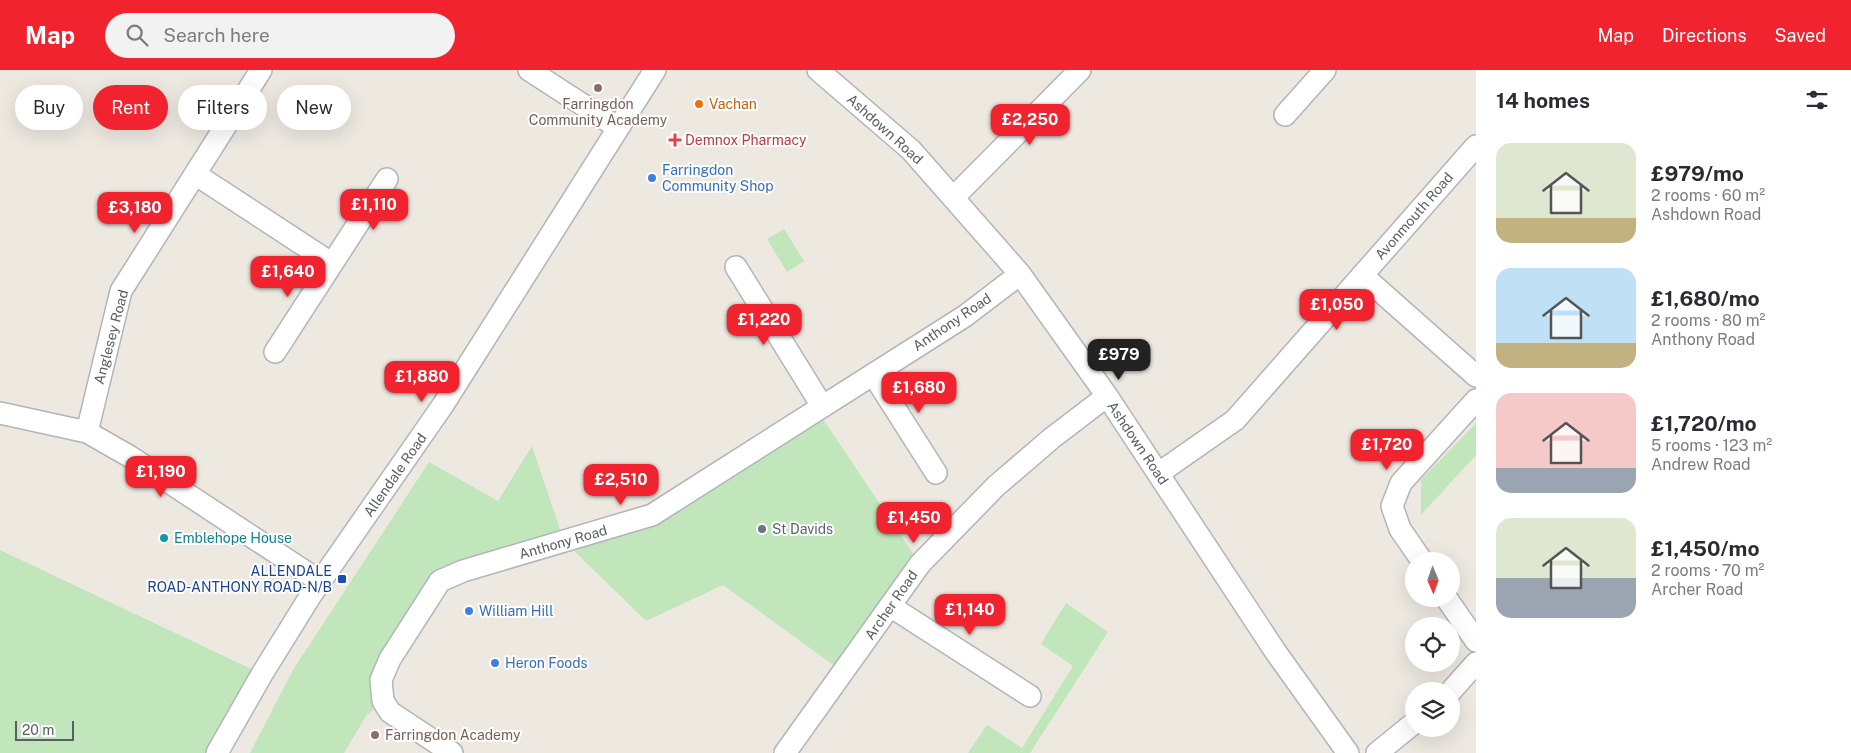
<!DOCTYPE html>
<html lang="en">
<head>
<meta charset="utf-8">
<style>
	:root { --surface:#fff; --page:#f2f2f3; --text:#2b2b33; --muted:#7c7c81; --accent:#f0232e }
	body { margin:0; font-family:"Public Sans",sans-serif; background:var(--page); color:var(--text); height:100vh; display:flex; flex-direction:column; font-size:19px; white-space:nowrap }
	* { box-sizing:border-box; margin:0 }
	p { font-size:16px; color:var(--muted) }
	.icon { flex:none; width:28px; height:28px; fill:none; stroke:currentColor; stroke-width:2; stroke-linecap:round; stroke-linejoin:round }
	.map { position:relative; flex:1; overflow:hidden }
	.side { display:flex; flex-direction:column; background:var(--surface); width:375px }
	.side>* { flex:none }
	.hud { position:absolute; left:15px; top:15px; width:475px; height:45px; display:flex; gap:10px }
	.needle { width:32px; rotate:178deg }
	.controls { position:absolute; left:1405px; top:482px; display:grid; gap:10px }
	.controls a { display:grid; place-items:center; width:55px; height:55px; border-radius:50%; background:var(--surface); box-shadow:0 5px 20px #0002; font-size:25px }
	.scale { position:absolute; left:15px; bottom:12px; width:59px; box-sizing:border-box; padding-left:5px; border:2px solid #595e62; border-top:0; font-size:14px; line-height:18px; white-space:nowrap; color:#595e62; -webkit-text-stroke:4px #fff; paint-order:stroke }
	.price { position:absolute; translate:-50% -42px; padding:0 11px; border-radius:10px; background:var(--accent); color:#fff; font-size:16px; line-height:32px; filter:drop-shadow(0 1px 2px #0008) }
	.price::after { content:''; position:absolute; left:50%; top:30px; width:15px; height:11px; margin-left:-8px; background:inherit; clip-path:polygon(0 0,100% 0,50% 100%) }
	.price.on { background:#222; color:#fff }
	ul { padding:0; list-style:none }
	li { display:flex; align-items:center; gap:15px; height:125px; padding:0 20px }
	li span { display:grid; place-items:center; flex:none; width:140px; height:100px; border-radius:15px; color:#555 }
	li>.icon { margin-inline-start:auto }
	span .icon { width:60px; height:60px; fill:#fffc; stroke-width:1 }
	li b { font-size:21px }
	h2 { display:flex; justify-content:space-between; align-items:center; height:60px; padding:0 20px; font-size:21px }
	.chip { padding:0 18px; border-radius:22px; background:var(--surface); box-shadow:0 5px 20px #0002; font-size:18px; line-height:45px }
	.chip.on { background:var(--accent); color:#fff }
	header { display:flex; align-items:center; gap:30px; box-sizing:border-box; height:70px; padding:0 25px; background:var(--accent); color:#fff }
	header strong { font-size:24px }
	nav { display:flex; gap:28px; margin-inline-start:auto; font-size:18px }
	.search { width:350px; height:45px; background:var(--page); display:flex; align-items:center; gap:12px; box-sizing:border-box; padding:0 18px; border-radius:28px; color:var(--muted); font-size:19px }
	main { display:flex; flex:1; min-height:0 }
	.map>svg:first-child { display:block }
	.green { fill:#c1e6bb }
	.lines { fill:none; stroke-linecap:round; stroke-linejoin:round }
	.minor-casing { stroke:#b1b5b9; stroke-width:24 }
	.minor { stroke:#fff; stroke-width:21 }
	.education-dot { fill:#8d6e63; stroke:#fff; stroke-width:2 }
	.food-dot { fill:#e8710a; stroke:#fff; stroke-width:2 }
	.health-dot { fill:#e0444e; stroke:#fff; stroke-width:2 }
	.shop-dot { fill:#3f7fe0; stroke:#fff; stroke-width:2 }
	.worship-dot { fill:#6b7280; stroke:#fff; stroke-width:2 }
	.culture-dot { fill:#0f9aa8; stroke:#fff; stroke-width:2 }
	.transit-dot { fill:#1a4fb4; stroke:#fff; stroke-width:2 }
	.labels { text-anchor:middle; stroke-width:4; stroke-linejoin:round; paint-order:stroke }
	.education-label { font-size:14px; fill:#785e54; stroke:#fff }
	.food-label { font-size:14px; fill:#c56008; stroke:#fff; text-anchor:start }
	.street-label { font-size:14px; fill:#595e62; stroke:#fff }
	.health-label { font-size:14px; fill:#be3a42; stroke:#fff; text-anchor:start }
	.shop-label { font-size:14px; fill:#366cbe; stroke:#fff; text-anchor:start }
	.worship-label { font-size:14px; fill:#5b616d; stroke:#fff; text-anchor:start }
	.culture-label { font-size:14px; fill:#0d838f; stroke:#fff; text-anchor:start }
	.transit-label { font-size:14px; fill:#164399; stroke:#fff; text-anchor:end }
</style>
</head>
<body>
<header>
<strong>Map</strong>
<div class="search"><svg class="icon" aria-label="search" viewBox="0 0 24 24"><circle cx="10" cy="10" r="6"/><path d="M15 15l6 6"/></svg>Search here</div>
<nav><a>Map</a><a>Directions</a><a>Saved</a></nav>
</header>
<main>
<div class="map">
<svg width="1476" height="683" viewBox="0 0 1476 683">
	<rect width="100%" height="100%" fill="#ede8e0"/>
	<path class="green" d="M 784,159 L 804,191 L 787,202 L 767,169 Z
		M 817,340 L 920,494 L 843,602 L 723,515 L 646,551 L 564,471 L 440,511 L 390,589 L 383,631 L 366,646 L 344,683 L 250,683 L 293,600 L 429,392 L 498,431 L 532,376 L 564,471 L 652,445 Z
		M 1476,353 L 1476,385 L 1421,445 L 1421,410 Z
		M 0,480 L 262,604 L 217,683 L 0,683 Z
		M 1066,533 L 1108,562 L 1030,683 L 968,683 L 987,655 L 1022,678 L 1073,596 L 1041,574 Z"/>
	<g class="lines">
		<defs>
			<path id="minor" d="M 529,0 L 617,57
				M 818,0 L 911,80 L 1020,204 L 1107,326 L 1275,581 L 1348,683
				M 1285,45 L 1325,0
				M 195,104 L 331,193
				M 954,127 L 1080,0
				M 736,197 L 822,336
				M 1362,205 L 1476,306
				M 275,282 L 387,109
				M 873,304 L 936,403
				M 0,343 L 87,362 L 129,386 L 321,512
				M 87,362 L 121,221 L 261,0
				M 1159,403 L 1235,350 L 1476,76
				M 1422,491 L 1400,459 L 1392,436 L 1401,413 L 1476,330
				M 1447,529 L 1476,571
				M 890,536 L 1030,626
				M 1451,621 L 1476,593
				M 217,683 L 262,604 L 311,525 L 443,335 L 655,0
				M 452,683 L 390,642 L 383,631 L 381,610 L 390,589 L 440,511 L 463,501 L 652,445 L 965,246 L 1020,204
				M 785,683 L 920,494 L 996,416 L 1052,368 L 1107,326
				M 1377,683 L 1414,653"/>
		</defs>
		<use href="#minor" class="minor-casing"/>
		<use href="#minor" class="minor"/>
	</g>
	<g class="education-dot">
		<circle cx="598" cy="18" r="5"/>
		<circle cx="375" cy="665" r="5"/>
	</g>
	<circle class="food-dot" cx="699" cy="34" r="5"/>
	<path class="health-dot" d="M672.5 62.5h5v5h5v5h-5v5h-5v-5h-5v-5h5z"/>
	<g class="shop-dot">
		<circle cx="652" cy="108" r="5"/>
		<circle cx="469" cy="541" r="5"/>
		<circle cx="495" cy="593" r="5"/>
	</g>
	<circle class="worship-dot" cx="762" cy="459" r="5"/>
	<circle class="culture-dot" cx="164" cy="468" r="5"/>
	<rect class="transit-dot" x="337" y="504" width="10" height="10" rx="2.5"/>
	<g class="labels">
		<g class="education-label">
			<text x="598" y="39">Farringdon<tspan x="598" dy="16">Community Academy</tspan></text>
			<text x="385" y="670" text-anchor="start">Farringdon Academy</text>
		</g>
		<g class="food-label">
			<text x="709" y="39">Vachan</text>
		</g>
		<g class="street-label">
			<text transform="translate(885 59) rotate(42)" y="5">Ashdown Road</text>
			<text transform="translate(1414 146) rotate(-49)" y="5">Avonmouth Road</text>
			<text transform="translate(952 252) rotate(-34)" y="5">Anthony Road</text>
			<text transform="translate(111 267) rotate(-75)" y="5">Anglesey Road</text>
			<text transform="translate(1138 373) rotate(56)" y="5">Ashdown Road</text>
			<text transform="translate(395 405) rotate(-55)" y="5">Allendale Road</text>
			<text transform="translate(563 472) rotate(-16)" y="5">Anthony Road</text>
			<text transform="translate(891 535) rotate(-55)" y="5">Archer Road</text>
		</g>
		<g class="health-label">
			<text x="685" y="75">Demnox Pharmacy</text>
		</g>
		<g class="shop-label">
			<text x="662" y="105">Farringdon<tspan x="662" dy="16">Community Shop</tspan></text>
			<text x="479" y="546">William Hill</text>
			<text x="505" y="598">Heron Foods</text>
		</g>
		<g class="worship-label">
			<text x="772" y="464">St Davids</text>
		</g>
		<g class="culture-label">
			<text x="174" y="473">Emblehope House</text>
		</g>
		<g class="transit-label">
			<text x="332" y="506">ALLENDALE<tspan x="332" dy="16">ROAD-ANTHONY ROAD-N/B</tspan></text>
		</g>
	</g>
</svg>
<div class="controls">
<a><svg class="needle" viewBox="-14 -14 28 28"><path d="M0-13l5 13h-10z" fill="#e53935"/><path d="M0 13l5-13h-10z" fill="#7c7c81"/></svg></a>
<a><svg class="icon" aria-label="locate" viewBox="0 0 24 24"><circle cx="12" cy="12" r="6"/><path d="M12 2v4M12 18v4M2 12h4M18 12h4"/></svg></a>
<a><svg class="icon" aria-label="layers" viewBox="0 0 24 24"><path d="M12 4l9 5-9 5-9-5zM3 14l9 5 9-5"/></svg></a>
</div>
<div class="scale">20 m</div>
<b class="price" style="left:1030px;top:76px">£2,250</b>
<b class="price" style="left:374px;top:161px">£1,110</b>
<b class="price" style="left:135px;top:164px">£3,180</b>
<b class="price" style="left:288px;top:228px">£1,640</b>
<b class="price" style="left:1337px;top:261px">£1,050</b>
<b class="price" style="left:764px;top:276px">£1,220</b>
<b class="price on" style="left:1119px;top:311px">£979</b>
<b class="price" style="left:422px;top:333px">£1,880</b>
<b class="price" style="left:919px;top:344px">£1,680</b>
<b class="price" style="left:1387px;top:401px">£1,720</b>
<b class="price" style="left:161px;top:428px">£1,190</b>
<b class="price" style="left:621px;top:436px">£2,510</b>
<b class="price" style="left:914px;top:474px">£1,450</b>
<b class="price" style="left:970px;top:566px">£1,140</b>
<div class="hud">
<a class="chip">Buy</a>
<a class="chip on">Rent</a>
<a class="chip">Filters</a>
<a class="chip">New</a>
</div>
</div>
<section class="side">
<h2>14 homes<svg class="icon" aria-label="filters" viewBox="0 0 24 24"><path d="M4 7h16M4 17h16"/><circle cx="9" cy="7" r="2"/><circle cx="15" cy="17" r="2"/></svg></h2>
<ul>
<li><span style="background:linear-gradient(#dfe7d0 75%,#c2b280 0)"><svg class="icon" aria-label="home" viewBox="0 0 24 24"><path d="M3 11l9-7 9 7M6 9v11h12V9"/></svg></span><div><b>£979/mo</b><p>2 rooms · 60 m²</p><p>Ashdown Road</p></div></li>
<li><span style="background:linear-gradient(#bfe0f5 75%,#c2b280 0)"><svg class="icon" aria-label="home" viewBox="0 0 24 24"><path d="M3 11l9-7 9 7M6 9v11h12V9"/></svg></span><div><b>£1,680/mo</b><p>2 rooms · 80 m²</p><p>Anthony Road</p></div></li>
<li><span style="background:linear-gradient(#f6c9c9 75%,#9aa5b1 0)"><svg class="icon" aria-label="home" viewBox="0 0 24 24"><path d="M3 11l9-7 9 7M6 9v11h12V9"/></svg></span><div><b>£1,720/mo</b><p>5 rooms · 123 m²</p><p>Andrew Road</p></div></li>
<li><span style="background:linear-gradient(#dfe7d0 60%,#9aa5b1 0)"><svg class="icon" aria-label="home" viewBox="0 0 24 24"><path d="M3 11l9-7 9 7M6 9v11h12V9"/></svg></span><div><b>£1,450/mo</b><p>2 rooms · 70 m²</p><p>Archer Road</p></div></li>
</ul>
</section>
</main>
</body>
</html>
